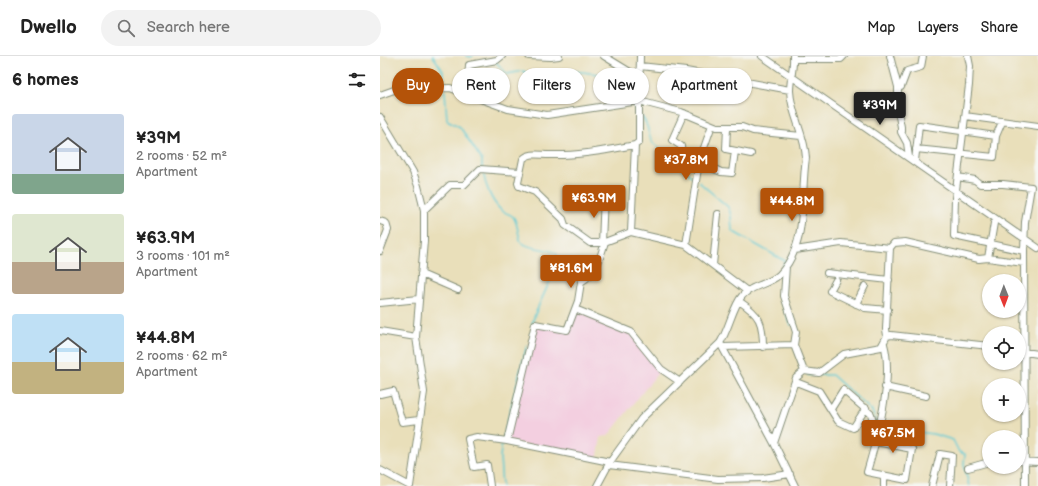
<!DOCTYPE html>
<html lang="en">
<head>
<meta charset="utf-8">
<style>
	:root { --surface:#fff; --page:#f2f2f2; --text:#222; --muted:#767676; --line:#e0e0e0; --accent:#b45309 }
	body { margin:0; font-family:"Balsamiq Sans",sans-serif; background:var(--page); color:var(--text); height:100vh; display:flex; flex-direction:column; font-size:15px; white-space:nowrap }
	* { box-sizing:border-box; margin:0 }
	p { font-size:13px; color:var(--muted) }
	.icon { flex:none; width:22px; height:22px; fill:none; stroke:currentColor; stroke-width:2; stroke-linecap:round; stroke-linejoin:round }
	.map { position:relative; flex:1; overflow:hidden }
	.details { display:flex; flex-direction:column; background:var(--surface); width:380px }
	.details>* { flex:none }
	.banner { position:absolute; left:12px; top:12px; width:380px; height:36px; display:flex; gap:8px }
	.needle { width:26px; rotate:179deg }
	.fabs { position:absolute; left:602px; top:218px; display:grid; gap:8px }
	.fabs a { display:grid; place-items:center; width:44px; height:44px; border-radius:50%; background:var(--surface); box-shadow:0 1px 3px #0004; font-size:20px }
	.price { position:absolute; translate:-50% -34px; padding:0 9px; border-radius:4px; background:var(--accent); color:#fff; font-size:13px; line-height:26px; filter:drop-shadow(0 1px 2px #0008) }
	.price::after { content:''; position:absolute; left:50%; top:24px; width:12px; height:9px; margin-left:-6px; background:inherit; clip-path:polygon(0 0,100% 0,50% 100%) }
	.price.active { background:#222; color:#fff }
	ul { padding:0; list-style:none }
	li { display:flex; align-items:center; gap:12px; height:100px; padding:0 12px }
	li span { display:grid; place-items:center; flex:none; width:112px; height:80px; border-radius:4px; color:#555 }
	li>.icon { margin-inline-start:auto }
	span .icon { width:48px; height:48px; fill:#fffc; stroke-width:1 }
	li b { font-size:17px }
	h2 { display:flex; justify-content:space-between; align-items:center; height:48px; padding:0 12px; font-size:17px }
	.pill { padding:0 14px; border-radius:18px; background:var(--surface); box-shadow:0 1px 3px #0004; font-size:14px; line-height:36px }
	.pill.active { background:var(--accent); color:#fff }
	header { display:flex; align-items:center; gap:24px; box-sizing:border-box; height:56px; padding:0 20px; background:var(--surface); border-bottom:1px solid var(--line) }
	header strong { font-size:19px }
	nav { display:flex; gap:22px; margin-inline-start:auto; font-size:14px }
	.search { width:280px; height:36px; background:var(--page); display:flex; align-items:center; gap:10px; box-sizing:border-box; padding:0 14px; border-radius:22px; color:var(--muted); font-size:15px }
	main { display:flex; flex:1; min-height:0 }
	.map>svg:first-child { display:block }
	.built { fill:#f3cfe0 }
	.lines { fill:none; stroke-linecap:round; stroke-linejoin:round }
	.stream { stroke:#5dcad4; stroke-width:1.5 }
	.minor-casing { stroke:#848e77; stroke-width:8 }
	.minor { stroke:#fff; stroke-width:6 }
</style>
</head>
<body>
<header>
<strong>Dwello</strong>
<div class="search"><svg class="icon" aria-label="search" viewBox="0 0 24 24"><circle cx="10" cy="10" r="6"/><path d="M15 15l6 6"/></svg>Search here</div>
<nav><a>Map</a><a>Layers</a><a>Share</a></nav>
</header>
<main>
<section class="details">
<h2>6 homes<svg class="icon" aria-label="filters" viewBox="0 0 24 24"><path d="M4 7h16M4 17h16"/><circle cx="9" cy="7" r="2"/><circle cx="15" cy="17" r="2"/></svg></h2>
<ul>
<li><span style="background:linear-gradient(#c9d6e8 75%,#7fa58c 0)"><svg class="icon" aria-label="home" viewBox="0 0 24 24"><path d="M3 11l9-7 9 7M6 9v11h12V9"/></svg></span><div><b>¥39M</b><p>2 rooms · 52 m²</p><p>Apartment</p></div></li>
<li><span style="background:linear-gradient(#dfe7d0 60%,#b9a48a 0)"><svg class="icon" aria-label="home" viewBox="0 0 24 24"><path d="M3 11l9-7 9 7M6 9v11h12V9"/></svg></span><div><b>¥63.9M</b><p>3 rooms · 101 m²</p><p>Apartment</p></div></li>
<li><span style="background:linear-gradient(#bfe0f5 60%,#c2b280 0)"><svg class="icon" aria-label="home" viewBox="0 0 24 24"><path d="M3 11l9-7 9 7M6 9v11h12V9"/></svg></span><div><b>¥44.8M</b><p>2 rooms · 62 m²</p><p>Apartment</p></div></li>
</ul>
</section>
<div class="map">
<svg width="658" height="430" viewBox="0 0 658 430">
	<rect width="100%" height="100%" fill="#f6f6f2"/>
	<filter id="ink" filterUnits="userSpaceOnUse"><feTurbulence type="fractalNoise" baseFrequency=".025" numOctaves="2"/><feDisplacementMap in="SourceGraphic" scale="8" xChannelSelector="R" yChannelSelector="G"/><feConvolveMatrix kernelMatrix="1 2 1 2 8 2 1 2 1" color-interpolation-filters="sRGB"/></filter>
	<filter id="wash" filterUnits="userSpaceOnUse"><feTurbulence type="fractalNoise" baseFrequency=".012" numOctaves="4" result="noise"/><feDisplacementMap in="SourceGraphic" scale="16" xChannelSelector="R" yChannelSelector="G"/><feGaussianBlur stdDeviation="0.9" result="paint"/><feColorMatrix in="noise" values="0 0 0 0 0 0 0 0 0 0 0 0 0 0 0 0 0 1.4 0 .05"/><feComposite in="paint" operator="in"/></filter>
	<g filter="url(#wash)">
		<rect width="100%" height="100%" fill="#e9dfba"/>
		<path class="built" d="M 195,253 L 251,276 L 281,313 L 228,380 L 221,381 L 217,404 L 127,385 L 155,268 L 187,274 Z"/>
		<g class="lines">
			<path class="stream" d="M 53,0 L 63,15 L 65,31
				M 86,0 L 90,1 L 93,0
				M 115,5 L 127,18 L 143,15 L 151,19 L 172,19 L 185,14 L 219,18 L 236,31 L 247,32 L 251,44
				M 65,35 L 67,64 L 80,71 L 102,104 L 102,112
				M 252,48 L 257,55
				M 262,61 C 271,72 266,77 273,87 L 314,122
				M 103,115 C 105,129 111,145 121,154 C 125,158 131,157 134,162 C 138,169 138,179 141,186 C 151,195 174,192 177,198 C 175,224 158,244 152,268
				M 319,126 L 348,151 L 351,159 L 352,175 L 405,205 L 403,209
				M 402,219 L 401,244 L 411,269
				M 428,319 L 452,319 L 492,355 L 497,368
				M 502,371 L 553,378 L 573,384 L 579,396 L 585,398 L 584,408 L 589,430
				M 123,383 L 147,289
				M 122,430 L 120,401 L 122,386"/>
		</g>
	</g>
	<g filter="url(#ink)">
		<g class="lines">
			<defs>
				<path id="minor" d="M 149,0 L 171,1 L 179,0
					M 224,0 L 260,22
					M 382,0 L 658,192
					M 510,0 L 518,31 L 518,55 L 521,71 L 521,76 L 527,87 L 529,101
					M 588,0 L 590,10 L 589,29 L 575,142 L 574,180 L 644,195
					M 413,3 L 461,3 L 464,0
					M 260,10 L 306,15 L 410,34
					M 518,31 L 521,31 L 527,15 L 541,11 L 543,0
					M 87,38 L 89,9 L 117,4 L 122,0
					M 0,39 L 14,34 L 70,32 L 128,53 L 167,59 L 259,45 L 260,0
					M 304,57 L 292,84 L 301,90 L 302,98 L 341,116 L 352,117 L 355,95
					M 585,60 L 658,70
					M 0,61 L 33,116 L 38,130 L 44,154 L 44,185 L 36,281 L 44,336 L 30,430
					M 347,72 L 346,93 L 371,98
					M 255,89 C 227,94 198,100 169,99 C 160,99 150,96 143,103 L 138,127 L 139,130 L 155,136 L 183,163 L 185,169 L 210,187 L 222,187 L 251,176 L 306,189 L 367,235
					M 536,93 L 614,101 L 616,80 L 622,66
					M 535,105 L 539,69 L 616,80
					M 578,121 L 595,124 L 600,128 L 623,128 L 651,131 L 645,166 L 644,195 L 645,430
					M 44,154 L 70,129 L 84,129 L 100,113 L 140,116
					M 0,165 L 6,167 L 8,174 L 0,195
					M 251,176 L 255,89 L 259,86 L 259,45 L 301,56 L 337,71 L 362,71 L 373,75 L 421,80
					M 225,186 C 219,204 218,216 201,226 L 198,245 L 187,274 L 155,268 L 127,385 L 230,406
					M 222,187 L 224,139
					M 306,189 L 319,106 L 332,69
					M 415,194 L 461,187 L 510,192 L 514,187 L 525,186 L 599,203 L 608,202 L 644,207
					M 608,202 L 614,167
					M 333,209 L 338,158
					M 447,217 L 509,224
					M 41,218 L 78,234
					M 456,224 L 450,235 L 485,252 L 508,254
					M 359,245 C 380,259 383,266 383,291
					M 0,247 L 39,243
					M 476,248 L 485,230
					M 195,253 L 251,276 L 281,313 L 300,326
					M 0,275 L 36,281
					M 507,280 L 506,273 L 510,192
					M 340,287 L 394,387 L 415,430
					M 343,291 L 414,289 L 416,276 L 404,240 L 406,210
					M 639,295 L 658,298
					M 424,315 L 439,317 L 464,298 L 501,291 L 507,280 L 511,279 L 609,290
					M 416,326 L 439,335 L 458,365 L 473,372 L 486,352
					M 505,331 L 546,340
					M 0,338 L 13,335 L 22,366 L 39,364
					M 451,353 L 463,334 L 491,358 L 495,372 L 499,375
					M 496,386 L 532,393 L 527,424 L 487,416 C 497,382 514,323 504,288
					M 394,387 L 416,322 L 424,315 L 414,289
					M 639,405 L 658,406
					M 229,409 L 338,423 L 383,422 L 410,418
					M 588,412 L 609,406
					M 0,414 L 30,430
					M 110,430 L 107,409 L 94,411 L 88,383 L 97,381 L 127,385
					M 217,430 L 230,406 L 261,363 L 340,287 C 349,273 353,250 362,240 C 371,229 388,229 399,219 C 429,188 420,141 426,102 C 425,79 411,58 410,35 C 410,23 414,12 413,0
					M 504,430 L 504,420
					M 552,430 L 560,398 L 572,400 L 570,430"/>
			</defs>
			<use href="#minor" class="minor-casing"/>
			<use href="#minor" class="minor"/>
		</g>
	</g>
</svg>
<div class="fabs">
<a><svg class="needle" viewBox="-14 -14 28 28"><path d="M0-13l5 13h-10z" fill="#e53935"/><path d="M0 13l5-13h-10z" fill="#767676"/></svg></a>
<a><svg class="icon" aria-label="locate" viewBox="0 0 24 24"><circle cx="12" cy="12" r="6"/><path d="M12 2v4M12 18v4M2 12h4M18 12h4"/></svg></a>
<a>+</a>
<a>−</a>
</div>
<b class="price active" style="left:500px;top:70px">¥39M</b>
<b class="price" style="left:306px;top:125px">¥37.8M</b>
<b class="price" style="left:214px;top:163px">¥63.9M</b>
<b class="price" style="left:412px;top:166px">¥44.8M</b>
<b class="price" style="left:191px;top:233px">¥81.6M</b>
<b class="price" style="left:513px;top:398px">¥67.5M</b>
<div class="banner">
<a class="pill active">Buy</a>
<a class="pill">Rent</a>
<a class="pill">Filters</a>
<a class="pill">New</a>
<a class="pill">Apartment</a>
</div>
</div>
</main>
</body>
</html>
